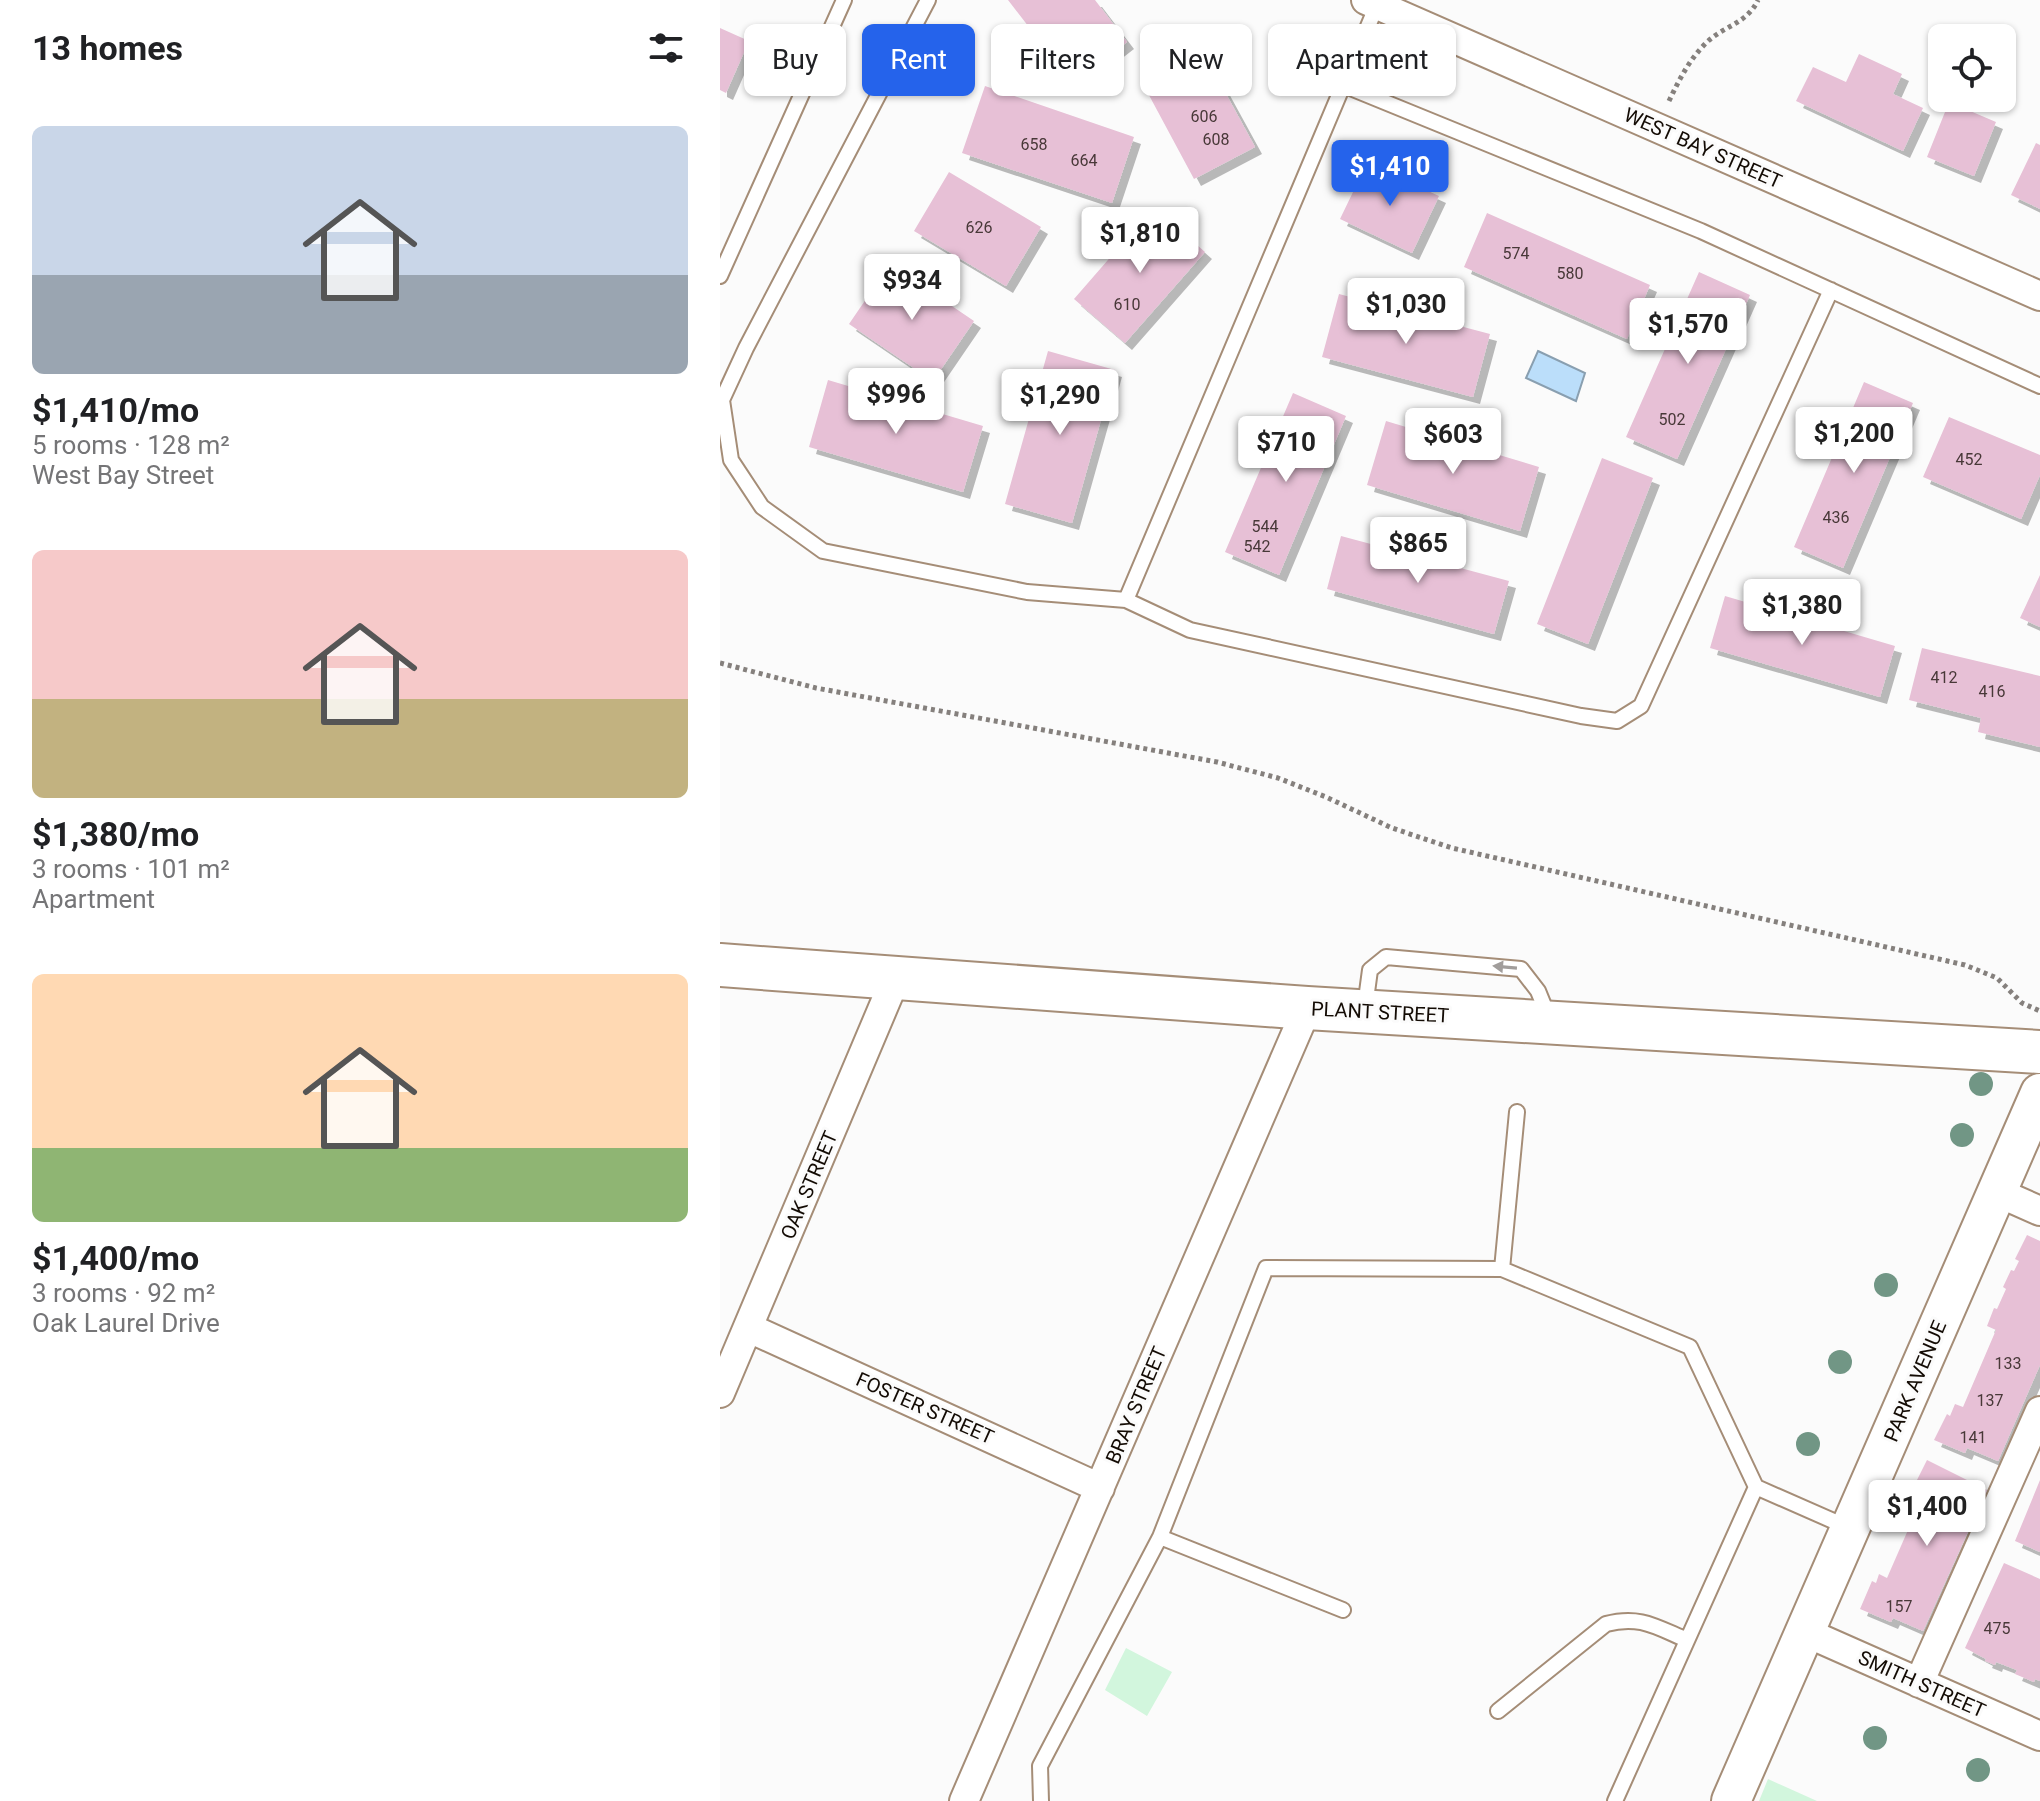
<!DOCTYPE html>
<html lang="en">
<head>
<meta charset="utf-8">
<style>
	:root { --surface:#fff; --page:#f2f2f2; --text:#202124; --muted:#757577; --accent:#2563eb }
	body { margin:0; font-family:Roboto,sans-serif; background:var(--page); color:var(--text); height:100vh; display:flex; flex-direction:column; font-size:30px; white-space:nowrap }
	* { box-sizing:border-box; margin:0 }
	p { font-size:26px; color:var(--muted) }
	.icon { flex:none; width:44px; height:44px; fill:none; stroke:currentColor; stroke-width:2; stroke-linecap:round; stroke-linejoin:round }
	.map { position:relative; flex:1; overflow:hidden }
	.side { display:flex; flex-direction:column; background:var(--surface); width:720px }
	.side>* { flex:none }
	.top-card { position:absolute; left:24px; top:24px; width:760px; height:72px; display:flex; gap:16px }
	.fabs { position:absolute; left:1208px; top:24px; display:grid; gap:16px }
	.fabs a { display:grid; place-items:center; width:88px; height:88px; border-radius:12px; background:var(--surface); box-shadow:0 2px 6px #0004; font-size:40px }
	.price { position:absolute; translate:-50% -68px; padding:0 18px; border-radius:8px; background:#fff; color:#222; font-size:26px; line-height:52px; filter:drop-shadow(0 2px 4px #0008) }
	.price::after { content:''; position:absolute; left:50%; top:48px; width:24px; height:18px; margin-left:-12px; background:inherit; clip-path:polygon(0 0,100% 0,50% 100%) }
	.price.selected { background:var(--accent); color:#fff }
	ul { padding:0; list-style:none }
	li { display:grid; align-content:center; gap:16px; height:424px; padding:0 32px }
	li span { display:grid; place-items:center; height:248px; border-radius:12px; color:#555 }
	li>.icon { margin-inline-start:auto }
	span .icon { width:144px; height:144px; fill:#fffc; stroke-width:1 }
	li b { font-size:34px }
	h2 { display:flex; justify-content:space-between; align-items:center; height:96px; padding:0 32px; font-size:34px }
	.chip { padding:0 28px; border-radius:12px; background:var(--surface); box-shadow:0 2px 6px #0004; font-size:28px; line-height:72px }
	.chip.selected { background:var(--accent); color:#fff }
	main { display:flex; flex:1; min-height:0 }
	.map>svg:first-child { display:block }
	.green { fill:#d2f6dd }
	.water { fill:#bbdefa; stroke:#899fb0; stroke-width:2 }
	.building { fill:#e7c0d6; filter:url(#shadow) }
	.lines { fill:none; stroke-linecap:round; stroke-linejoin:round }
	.lane-casing { stroke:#a58d77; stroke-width:18 }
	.street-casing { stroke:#a58d77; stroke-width:32 }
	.secondary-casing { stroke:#a58d77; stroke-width:42 }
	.primary-casing { stroke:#a58d77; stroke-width:46 }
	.path { stroke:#85807d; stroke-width:5; stroke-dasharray:4 4; stroke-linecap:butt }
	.lane { stroke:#fff; stroke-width:14 }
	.street { stroke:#fff; stroke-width:28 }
	.secondary { stroke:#fff; stroke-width:38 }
	.primary { stroke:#fff; stroke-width:42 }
	.tree { fill:#719685 }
	.oneway { fill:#a19d9b }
	.labels { text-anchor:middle; stroke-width:6; stroke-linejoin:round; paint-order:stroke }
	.number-label { font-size:16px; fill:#483838 }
	.street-label { font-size:20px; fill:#130b04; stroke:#fbfbfb }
</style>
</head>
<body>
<main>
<section class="side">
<h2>13 homes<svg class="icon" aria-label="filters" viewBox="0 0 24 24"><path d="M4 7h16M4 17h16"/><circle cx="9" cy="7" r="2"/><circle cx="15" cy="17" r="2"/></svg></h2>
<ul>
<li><span style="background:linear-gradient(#c9d6e8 60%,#9aa5b1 0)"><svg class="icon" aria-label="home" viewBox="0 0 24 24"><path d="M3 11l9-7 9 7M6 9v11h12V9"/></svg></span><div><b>$1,410/mo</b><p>5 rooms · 128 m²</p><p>West Bay Street</p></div></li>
<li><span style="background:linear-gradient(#f6c9c9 60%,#c2b280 0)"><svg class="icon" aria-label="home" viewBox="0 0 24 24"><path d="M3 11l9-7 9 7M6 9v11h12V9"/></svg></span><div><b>$1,380/mo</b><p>3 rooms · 101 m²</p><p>Apartment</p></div></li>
<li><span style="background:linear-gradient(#ffd9b3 70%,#8fb573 0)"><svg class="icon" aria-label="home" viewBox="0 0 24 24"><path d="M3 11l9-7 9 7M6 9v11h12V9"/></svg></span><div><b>$1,400/mo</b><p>3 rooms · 92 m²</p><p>Oak Laurel Drive</p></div></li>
</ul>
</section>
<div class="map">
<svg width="1320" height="1801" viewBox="0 0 1320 1801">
	<defs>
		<filter id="shadow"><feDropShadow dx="7" dy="7" stdDeviation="0" flood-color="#0004"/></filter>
	</defs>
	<rect width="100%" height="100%" fill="#fbfbfb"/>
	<path class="green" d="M 406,1648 L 452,1672 L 427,1716 L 385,1690 Z
		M 1048,1779 L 1097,1801 L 1039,1801 Z"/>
	<path class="water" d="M 818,351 L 865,373 L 856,401 L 806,378 Z"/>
	<path class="building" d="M 288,0 L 375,0 L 407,42 L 353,84 Z
		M 0,28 L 29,41 L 6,93 L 0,90 Z
		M 483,52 L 535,147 L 474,179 L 423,84 Z
		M 1139,54 L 1182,74 L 1173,94 L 1203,108 L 1183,151 L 1076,101 L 1093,67 L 1126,82 Z
		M 265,86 L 414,137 L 392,203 L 242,153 Z
		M 1229,102 L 1276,122 L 1254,176 L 1207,157 Z
		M 1316,143 L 1320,145 L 1320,209 L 1291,195 Z
		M 647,163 L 719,196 L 692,253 L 620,219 Z
		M 229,172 L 321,227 L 286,286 L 194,231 Z
		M 434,207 L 485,252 L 405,343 L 354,299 Z
		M 767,213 L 930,285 L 907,339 L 744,267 Z
		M 170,264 L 254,321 L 213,381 L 129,324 Z
		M 979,272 L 1030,295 L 957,459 L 906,437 Z
		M 619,294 L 770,334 L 753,397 L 602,357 Z
		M 328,351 L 395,370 L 352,523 L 285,504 Z
		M 108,380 L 263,426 L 243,492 L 89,447 Z
		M 1144,382 L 1193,403 L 1123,568 L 1074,547 Z
		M 573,393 L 626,416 L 559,575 L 505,552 Z
		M 1229,417 L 1320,455 L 1320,475 L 1301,519 L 1203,477 Z
		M 666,421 L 819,467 L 800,531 L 647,485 Z
		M 882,458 L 933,478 L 868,644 L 817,624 Z
		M 621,536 L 789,581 L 774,634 L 607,589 Z
		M 1320,575 L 1320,627 L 1300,618 Z
		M 1005,596 L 1175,646 L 1160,697 L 990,648 Z
		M 1202,648 L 1320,676 L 1320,747 L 1258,732 L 1261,718 L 1189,700 Z
		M 1307,1235 L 1320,1241 L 1320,1365 L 1278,1461 L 1247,1448 L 1245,1453 L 1214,1440 L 1227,1414 L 1230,1416 L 1235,1404 L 1243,1407 L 1276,1330 L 1267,1326 L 1274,1308 L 1277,1309 L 1286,1289 L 1283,1287 L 1291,1270 L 1294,1271 L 1299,1261 L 1295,1259 Z
		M 1207,1460 L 1267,1490 L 1203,1631 L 1173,1618 L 1171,1622 L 1140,1609 L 1152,1581 L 1156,1583 L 1159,1574 L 1167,1578 L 1202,1498 L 1195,1495 L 1198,1487 L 1194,1486 Z
		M 1320,1480 L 1320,1552 L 1295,1541 Z
		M 1284,1563 L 1320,1579 L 1320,1681 L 1315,1679 L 1314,1682 L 1295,1674 L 1297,1670 L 1276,1662 L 1275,1665 L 1265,1661 L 1266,1659 L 1245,1648 Z"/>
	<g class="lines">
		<defs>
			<path id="lane" d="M 208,0 L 26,348 L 2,400 L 11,460 L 42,507 L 103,551 L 307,592 L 406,600 L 470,630 L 861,716 L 897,721 L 921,706 L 1111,290
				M 623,85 L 981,231 L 1320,386
				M 0,276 L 124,0
				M 406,600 L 657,5
				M 645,1007 L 650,970 L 666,957 L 801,969 L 818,991 L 829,1018
				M 782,1269 L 797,1112
				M 440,1537 L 623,1610
				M 778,1711 L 886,1624 C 920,1615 936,1627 967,1640
				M 321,1801 L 320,1766 L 440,1537 L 546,1268 L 782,1269 L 970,1347 L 1036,1487 L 1127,1527
				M 895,1801 L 1036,1487"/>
			<path id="street" d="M 646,0 L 1320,296
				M 1277,1192 L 1320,1211
				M 29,1328 L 380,1488
				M 0,1393 L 176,977
				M 1085,1632 L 1320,1736
				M 1199,1683 L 1320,1411
				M 244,1801 L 587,1008"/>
			<path id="secondary" d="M 1011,1801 L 1320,1093"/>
			<path id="primary" d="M 0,965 L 587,1008 L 1320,1052"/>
		</defs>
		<use href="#lane" class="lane-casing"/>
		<use href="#street" class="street-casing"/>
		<use href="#secondary" class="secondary-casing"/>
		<use href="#primary" class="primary-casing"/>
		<path class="path" d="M 949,101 C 959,80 969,60 986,43 C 1003,26 1027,24 1038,0
			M 0,663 L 96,688 L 497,762 L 558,778 L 606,797 L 672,828 L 732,848 L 1245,965 L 1277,978 L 1302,1003 L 1320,1011"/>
		<use href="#lane" class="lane"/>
		<use href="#street" class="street"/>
		<use href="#secondary" class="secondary"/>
		<use href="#primary" class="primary"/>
	</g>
	<g class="tree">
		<circle cx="1261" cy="1084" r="12"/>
		<circle cx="1242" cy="1135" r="12"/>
		<circle cx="1166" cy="1285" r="12"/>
		<circle cx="1120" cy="1362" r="12"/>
		<circle cx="1088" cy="1444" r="12"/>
		<circle cx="1155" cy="1738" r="12"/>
		<circle cx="1258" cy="1770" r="12"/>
	</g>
	<defs><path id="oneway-solid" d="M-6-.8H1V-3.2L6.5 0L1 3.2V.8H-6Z" transform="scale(2)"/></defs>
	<use class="oneway" href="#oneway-solid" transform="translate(785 967) rotate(-175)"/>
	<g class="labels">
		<g class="number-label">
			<text x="484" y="122">606</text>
			<text x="496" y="145">608</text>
			<text x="314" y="150">658</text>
			<text x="364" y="166">664</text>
			<text x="259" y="233">626</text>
			<text x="796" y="259">574</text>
			<text x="850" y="279">580</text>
			<text x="407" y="310">610</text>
			<text x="952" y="425">502</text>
			<text x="1249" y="465">452</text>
			<text x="1116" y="523">436</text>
			<text x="545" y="532">544</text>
			<text x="537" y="552">542</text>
			<text x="1224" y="683">412</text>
			<text x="1272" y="697">416</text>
			<text x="1288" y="1369">133</text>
			<text x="1270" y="1406">137</text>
			<text x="1253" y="1443">141</text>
			<text x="1179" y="1612">157</text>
			<text x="1277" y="1634">475</text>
		</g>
		<g class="street-label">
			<text transform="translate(983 148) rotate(24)" y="7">WEST BAY STREET</text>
			<text transform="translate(660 1012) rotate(3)" y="7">PLANT STREET</text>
			<text transform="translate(89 1185) rotate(-67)" y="7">OAK STREET</text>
			<text transform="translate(1195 1381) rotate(-67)" y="7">PARK AVENUE</text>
			<text transform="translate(416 1405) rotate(-67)" y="7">BRAY STREET</text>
			<text transform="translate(205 1408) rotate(24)" y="7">FOSTER STREET</text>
			<text transform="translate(1202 1684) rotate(24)" y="7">SMITH STREET</text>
		</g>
	</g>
</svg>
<div class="fabs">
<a><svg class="icon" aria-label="locate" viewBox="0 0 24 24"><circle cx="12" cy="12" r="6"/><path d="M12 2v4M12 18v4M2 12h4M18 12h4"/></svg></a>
</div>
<b class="price selected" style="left:670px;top:208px">$1,410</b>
<b class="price" style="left:420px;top:275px">$1,810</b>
<b class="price" style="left:192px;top:322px">$934</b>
<b class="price" style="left:686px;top:346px">$1,030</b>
<b class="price" style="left:968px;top:366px">$1,570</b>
<b class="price" style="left:176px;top:436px">$996</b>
<b class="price" style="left:340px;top:437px">$1,290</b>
<b class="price" style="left:1134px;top:475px">$1,200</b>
<b class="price" style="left:733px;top:476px">$603</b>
<b class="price" style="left:566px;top:484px">$710</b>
<b class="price" style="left:698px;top:585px">$865</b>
<b class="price" style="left:1082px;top:647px">$1,380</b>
<b class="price" style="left:1207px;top:1548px">$1,400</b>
<div class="top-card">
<a class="chip">Buy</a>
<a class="chip selected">Rent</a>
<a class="chip">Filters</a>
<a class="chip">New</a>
<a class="chip">Apartment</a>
</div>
</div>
</main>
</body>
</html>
